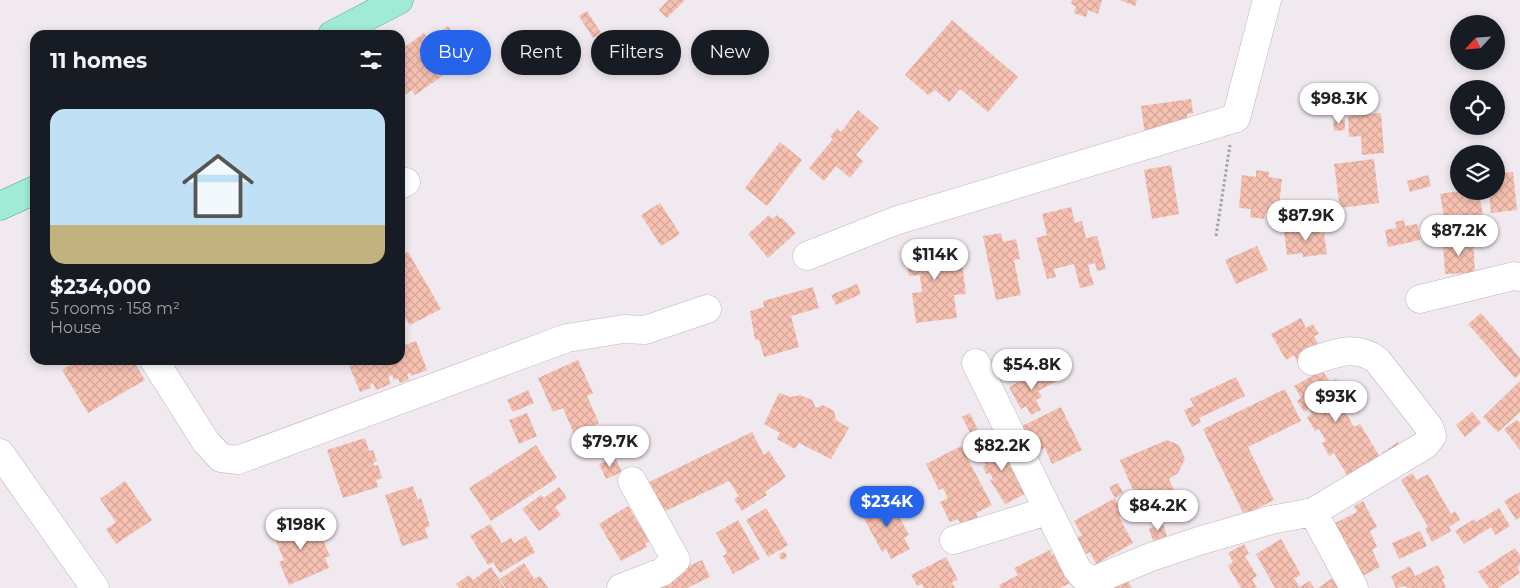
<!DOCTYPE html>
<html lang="en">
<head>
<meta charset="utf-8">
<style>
	:root { --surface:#171b24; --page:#20242c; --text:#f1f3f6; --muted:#9ea1a6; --accent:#2563eb }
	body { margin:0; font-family:Montserrat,sans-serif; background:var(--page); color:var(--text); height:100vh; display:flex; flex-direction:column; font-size:19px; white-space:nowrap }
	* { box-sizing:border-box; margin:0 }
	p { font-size:16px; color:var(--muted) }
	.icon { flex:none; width:28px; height:28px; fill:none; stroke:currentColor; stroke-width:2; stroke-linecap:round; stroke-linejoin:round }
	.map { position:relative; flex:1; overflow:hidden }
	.details { position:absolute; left:30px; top:30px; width:375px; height:335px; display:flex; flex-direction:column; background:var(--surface); border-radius:15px; box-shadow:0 2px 8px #0003 }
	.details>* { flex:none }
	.guide { position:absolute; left:420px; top:30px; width:475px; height:45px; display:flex; gap:10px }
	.needle { width:32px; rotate:244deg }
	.tools { position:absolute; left:1450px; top:15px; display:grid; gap:10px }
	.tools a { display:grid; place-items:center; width:55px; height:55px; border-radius:50%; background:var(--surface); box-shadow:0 2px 8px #0003; font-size:25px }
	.price { position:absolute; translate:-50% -42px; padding:0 11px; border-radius:18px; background:#fff; color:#222; font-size:16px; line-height:32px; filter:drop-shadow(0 1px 2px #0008) }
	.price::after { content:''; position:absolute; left:50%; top:30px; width:15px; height:11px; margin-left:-8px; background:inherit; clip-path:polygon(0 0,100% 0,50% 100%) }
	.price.current { background:var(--accent); color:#fff }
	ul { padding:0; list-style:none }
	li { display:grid; align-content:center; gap:10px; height:265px; padding:0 20px }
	li span { display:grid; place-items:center; height:155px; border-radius:15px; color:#555 }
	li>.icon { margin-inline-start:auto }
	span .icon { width:90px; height:90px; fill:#fffc; stroke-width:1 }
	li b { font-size:21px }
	h2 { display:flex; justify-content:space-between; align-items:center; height:60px; padding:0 20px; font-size:21px }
	.pill { padding:0 18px; border-radius:22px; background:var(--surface); box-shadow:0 2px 8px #0003; font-size:18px; line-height:45px }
	.pill.current { background:var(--accent); color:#fff }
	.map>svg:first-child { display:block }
	.building { fill:url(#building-cross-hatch) }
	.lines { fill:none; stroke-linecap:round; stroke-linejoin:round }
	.minor-casing { stroke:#bdb7bd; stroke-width:29 }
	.major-casing { stroke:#51a08a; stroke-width:29 }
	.path { stroke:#a7a2a6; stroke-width:3; stroke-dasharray:2.5 2.5; stroke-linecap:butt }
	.minor { stroke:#fff; stroke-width:28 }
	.major { stroke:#a1ebd6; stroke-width:28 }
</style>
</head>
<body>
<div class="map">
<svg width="1520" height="588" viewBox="0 0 1520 588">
	<defs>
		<pattern id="building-cross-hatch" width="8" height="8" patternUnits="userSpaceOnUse" patternTransform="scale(1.25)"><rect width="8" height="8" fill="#f7c1b2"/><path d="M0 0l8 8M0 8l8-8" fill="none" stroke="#d4a69a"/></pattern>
	</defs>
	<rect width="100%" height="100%" fill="#f0e9ef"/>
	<path class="building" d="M 668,0 L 685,0 L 667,18 L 659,10 Z
		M 1072,0 L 1102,0 L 1098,14 L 1088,10 L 1086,17 L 1074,13 L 1076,6 L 1071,4 Z
		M 1120,0 L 1137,0 L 1135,6 Z
		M 587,11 L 601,33 L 593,38 L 579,16 Z
		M 952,20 L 1018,77 L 988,112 L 960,89 L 949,102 L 935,90 L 928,95 L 905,75 Z
		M 448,26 L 462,47 L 437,65 L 444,75 L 415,95 L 412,90 L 400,98 L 400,50 L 424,33 L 428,40 Z
		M 1191,99 L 1193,113 L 1187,114 L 1189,129 L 1145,135 L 1141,106 Z
		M 858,110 L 879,128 L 856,155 L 863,161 L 850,178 L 836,166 L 824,181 L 809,168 L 833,139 L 830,137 L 837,128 L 841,132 Z
		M 1381,113 L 1384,153 L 1362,155 L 1361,136 L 1349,137 L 1348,116 Z
		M 1345,120 L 1345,130 L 1334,131 L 1333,121 Z
		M 780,142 L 802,160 L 767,206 L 745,188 Z
		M 1374,159 L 1379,203 L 1340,208 L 1334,164 Z
		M 1171,165 L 1179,214 L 1152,219 L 1144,170 Z
		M 1256,170 L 1269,172 L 1269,177 L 1282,179 L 1278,215 L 1265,213 L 1264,219 L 1250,217 L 1251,209 L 1239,208 L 1242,175 L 1256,177 Z
		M 1513,172 L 1517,210 L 1491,213 L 1489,191 L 1496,191 L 1496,174 Z
		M 1428,175 L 1431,186 L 1410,192 L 1407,181 Z
		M 1459,191 L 1479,191 L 1483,217 L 1473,219 L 1474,227 L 1460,229 L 1458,214 L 1444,216 L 1440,194 Z
		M 660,203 L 680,234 L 661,246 L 641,215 Z
		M 1071,207 L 1075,223 L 1082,221 L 1086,238 L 1097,236 L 1106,269 L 1097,271 L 1095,263 L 1088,265 L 1094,285 L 1080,288 L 1074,264 L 1054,269 L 1056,277 L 1047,279 L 1036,238 L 1047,235 L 1042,214 Z
		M 769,215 L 772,219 L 777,215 L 781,219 L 782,218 L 796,233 L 768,258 L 748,234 Z
		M 1404,220 L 1405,226 L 1417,224 L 1420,240 L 1388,247 L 1385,230 L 1397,228 L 1395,222 Z
		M 1319,227 L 1320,234 L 1324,233 L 1327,254 L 1303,257 L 1302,253 L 1287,255 L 1284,232 Z
		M 1001,233 L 1003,242 L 1016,239 L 1020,259 L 1014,260 L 1021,295 L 996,300 L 983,236 Z
		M 1473,240 L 1475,273 L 1445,274 L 1443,242 Z
		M 946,241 L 948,257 L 961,256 L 966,294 L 954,295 L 957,318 L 916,323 L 912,293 L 922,292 L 920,275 L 909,276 L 905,246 Z
		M 1257,246 L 1268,270 L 1236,284 L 1225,260 Z
		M 408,252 L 441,309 L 410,325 L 400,311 L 400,257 Z
		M 857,284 L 861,294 L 836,305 L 831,295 Z
		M 813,287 L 819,308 L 791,316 L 799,347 L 764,357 L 759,339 L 755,340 L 750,311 L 764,307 L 763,301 Z
		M 1481,313 L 1520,358 L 1520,374 L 1515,378 L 1468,324 Z
		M 1301,318 L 1306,328 L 1313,324 L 1319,334 L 1314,336 L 1318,343 L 1314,345 L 1318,353 L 1298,363 L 1294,355 L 1286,360 L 1271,334 Z
		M 403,340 L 405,345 L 416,341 L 427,370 L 411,376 L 410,373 L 407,374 L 409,380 L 400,383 L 398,378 L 394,380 L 392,375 L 388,377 L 391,384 L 376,390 L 373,383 L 370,385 L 371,388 L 360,392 L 349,365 L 361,360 L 400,360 L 400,341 Z
		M 78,360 L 133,360 L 145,380 L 88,413 L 62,370 Z
		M 578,360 L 593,393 L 587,396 L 599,423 L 574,434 L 563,408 L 553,412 L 538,378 Z
		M 1051,370 L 1057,381 L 1038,391 L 1042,397 L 1036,400 L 1041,410 L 1031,415 L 1026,406 L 1021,409 L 1009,387 L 1030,376 L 1032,380 Z
		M 1322,370 L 1330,382 L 1336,379 L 1354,409 L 1346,413 L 1354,427 L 1360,424 L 1380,457 L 1348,477 L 1334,453 L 1329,456 L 1322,443 L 1326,441 L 1319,429 L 1315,431 L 1307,417 L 1312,414 L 1309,409 L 1304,412 L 1297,401 L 1301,398 L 1294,386 Z
		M 1236,377 L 1245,396 L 1199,418 L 1201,422 L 1192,427 L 1184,410 L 1194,406 L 1190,399 Z
		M 1520,381 L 1520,412 L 1498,432 L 1483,417 Z
		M 1285,389 L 1301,421 L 1248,447 L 1274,500 L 1244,515 L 1203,429 Z
		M 528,390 L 534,403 L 513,412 L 507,400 Z
		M 779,393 L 791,397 L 800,395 L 812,400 L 816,408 L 823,405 L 834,411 L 836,420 L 849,428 L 831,459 L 799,443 L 795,449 L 777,439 L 780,433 L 764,424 Z
		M 1061,407 L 1082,450 L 1052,464 L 1045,448 L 1036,452 L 1022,426 Z
		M 1472,412 L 1481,423 L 1465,437 L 1456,425 Z
		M 527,413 L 537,436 L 519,444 L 509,420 Z
		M 970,413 L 980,435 L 973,438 L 962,417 Z
		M 1517,420 L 1520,423 L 1520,450 L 1504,429 Z
		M 752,432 L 764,455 L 769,451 L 786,477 L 765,492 L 767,495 L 742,511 L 734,499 L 739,496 L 729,481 L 661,513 L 647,483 Z
		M 365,438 L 369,451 L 373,450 L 377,461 L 373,463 L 374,466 L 378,465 L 382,478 L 376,480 L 378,487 L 343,498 L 327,450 Z
		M 998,439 L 1025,479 L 1019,482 L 1025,494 L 1005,504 L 990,480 L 993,479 L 990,473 L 986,474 L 983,467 L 986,465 L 978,450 Z
		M 1167,440 L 1179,445 L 1185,459 L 1178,473 L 1169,479 L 1179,502 L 1151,516 L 1147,509 L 1142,511 L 1120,460 Z
		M 1398,442 L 1401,447 L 1385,458 L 1382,453 Z
		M 536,445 L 557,478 L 491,521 L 469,488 Z
		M 961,446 L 992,505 L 976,513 L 978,517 L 962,526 L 958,519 L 950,522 L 940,502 L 948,498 L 943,488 L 939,490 L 926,464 Z
		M 615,457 L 622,472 L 606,479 L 599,464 Z
		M 1412,473 L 1417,480 L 1428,474 L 1451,514 L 1455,511 L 1460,520 L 1449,527 L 1451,531 L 1432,542 L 1425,529 L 1428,527 L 1401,480 Z
		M 125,481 L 152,520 L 116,544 L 106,529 L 116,522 L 100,499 Z
		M 1118,483 L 1123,493 L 1115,498 L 1109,487 Z
		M 413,486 L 418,500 L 421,498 L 430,526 L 425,528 L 428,538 L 402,546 L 385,495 Z
		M 559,487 L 567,498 L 555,507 L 561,515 L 539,531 L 522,509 L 541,495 L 544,498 Z
		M 1520,492 L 1520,517 L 1516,520 L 1504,501 Z
		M 889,498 L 909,535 L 904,538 L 910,549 L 891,559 L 886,549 L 882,552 L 861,513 Z
		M 1115,498 L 1122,514 L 1119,517 L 1133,543 L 1096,564 L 1090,552 L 1084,555 L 1075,539 L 1082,535 L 1074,521 Z
		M 1363,501 L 1377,527 L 1370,531 L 1377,547 L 1372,550 L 1380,567 L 1362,576 L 1335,523 L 1357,512 L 1354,506 Z
		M 628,506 L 641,527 L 646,523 L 655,537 L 645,544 L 647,547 L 621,561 L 599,524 Z
		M 766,508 L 788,545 L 768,557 L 746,520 Z
		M 1499,508 L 1510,526 L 1495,535 L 1491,527 L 1464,544 L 1455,531 L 1474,519 L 1476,522 Z
		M 307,517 L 312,529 L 317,527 L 330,556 L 325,558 L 329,568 L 289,585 L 279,562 L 284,560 L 272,532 Z
		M 738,520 L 760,559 L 733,574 L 723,556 L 727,553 L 716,533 Z
		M 490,524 L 502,543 L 511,538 L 514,543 L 526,536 L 535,552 L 500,573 L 493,562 L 488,565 L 470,536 Z
		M 1163,524 L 1167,536 L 1153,541 L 1149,529 Z
		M 1420,531 L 1427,546 L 1399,559 L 1392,543 Z
		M 1281,539 L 1301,575 L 1294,578 L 1299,587 L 1310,581 L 1314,588 L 1275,588 L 1256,554 Z
		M 1244,544 L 1249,553 L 1245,556 L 1257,576 L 1252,580 L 1257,588 L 1241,588 L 1228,566 L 1233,562 L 1228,553 Z
		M 1515,548 L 1520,556 L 1520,565 L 1517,567 L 1520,573 L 1498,588 L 1489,588 L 1478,572 Z
		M 1063,549 L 1078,579 L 1060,588 L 1000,588 L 999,585 L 1018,575 L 1014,568 L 1050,550 L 1052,555 Z
		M779.5 556a3.5 3.5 0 1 1 7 0a3.5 3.5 0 1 1-7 0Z
		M 946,557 L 958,580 L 952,582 L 955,588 L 924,588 L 922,584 L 917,586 L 911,575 Z
		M 702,560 L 710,577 L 687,588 L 641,588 Z
		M 524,563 L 534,579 L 540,576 L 548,588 L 506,588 L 500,579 Z
		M 1438,565 L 1445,578 L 1442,580 L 1446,587 L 1444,588 L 1407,588 L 1406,586 L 1396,588 L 1391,576 L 1410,566 L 1415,576 Z
		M 491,567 L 505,588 L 459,588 L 456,584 L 469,575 L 473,580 Z
		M 1334,577 L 1341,588 L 1318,588 Z
		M 1127,579 L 1132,588 L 1112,588 Z"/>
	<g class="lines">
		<defs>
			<path id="minor" d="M 400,185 L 406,182
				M 807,256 L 895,221 L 1236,118 L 1267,0
				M 1420,299 L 1514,276 L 1520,277
				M 154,360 L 206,442 L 221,458 L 238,460 L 567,338 L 624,329 L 645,330 L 707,309
				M 976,363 L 1077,569 L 1083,576 L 1095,580 L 1151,557 L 1199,541 L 1271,520 L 1313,512 L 1425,445 L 1432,436 L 1429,427 L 1377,360 C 1355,344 1336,353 1312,361
				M 0,453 L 95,588
				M 1313,512 L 1354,588
				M 954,540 L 1047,511
				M 621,588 L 662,572 L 676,560 L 632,481"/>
			<path id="major" d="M 332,35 L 399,0
				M 0,206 L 35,190"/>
		</defs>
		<use href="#minor" class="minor-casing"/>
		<use href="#major" class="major-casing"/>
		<path class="path" d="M 1216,236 L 1230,145"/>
		<use href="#minor" class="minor"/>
		<use href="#major" class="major"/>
	</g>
</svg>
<div class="tools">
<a><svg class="needle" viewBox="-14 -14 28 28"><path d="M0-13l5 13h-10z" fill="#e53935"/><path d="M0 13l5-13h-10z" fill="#9ea1a6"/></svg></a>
<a><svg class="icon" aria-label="locate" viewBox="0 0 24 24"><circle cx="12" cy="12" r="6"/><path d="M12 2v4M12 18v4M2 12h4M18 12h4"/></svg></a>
<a><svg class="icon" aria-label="layers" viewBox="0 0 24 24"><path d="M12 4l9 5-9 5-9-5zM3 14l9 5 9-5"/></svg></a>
</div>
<b class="price" style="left:1339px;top:125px">$98.3K</b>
<b class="price" style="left:1306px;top:242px">$87.9K</b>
<b class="price" style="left:1459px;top:257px">$87.2K</b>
<b class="price" style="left:935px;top:281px">$114K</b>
<b class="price" style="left:1032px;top:391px">$54.8K</b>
<b class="price" style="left:1336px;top:423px">$93K</b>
<b class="price" style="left:610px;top:468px">$79.7K</b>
<b class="price" style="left:1002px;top:472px">$82.2K</b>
<b class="price current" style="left:887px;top:528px">$234K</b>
<b class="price" style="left:1158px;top:532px">$84.2K</b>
<b class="price" style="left:301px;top:551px">$198K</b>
<div class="guide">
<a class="pill current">Buy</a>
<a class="pill">Rent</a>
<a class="pill">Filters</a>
<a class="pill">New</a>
</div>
<section class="details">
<h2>11 homes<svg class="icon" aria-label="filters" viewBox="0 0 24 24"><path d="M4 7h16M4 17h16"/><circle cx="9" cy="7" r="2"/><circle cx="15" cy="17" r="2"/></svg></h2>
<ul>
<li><span style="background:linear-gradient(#bfe0f5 75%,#c2b280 0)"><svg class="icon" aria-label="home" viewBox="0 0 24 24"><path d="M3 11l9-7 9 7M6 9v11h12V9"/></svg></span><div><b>$234,000</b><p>5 rooms · 158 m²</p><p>House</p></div></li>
</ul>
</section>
</div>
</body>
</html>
